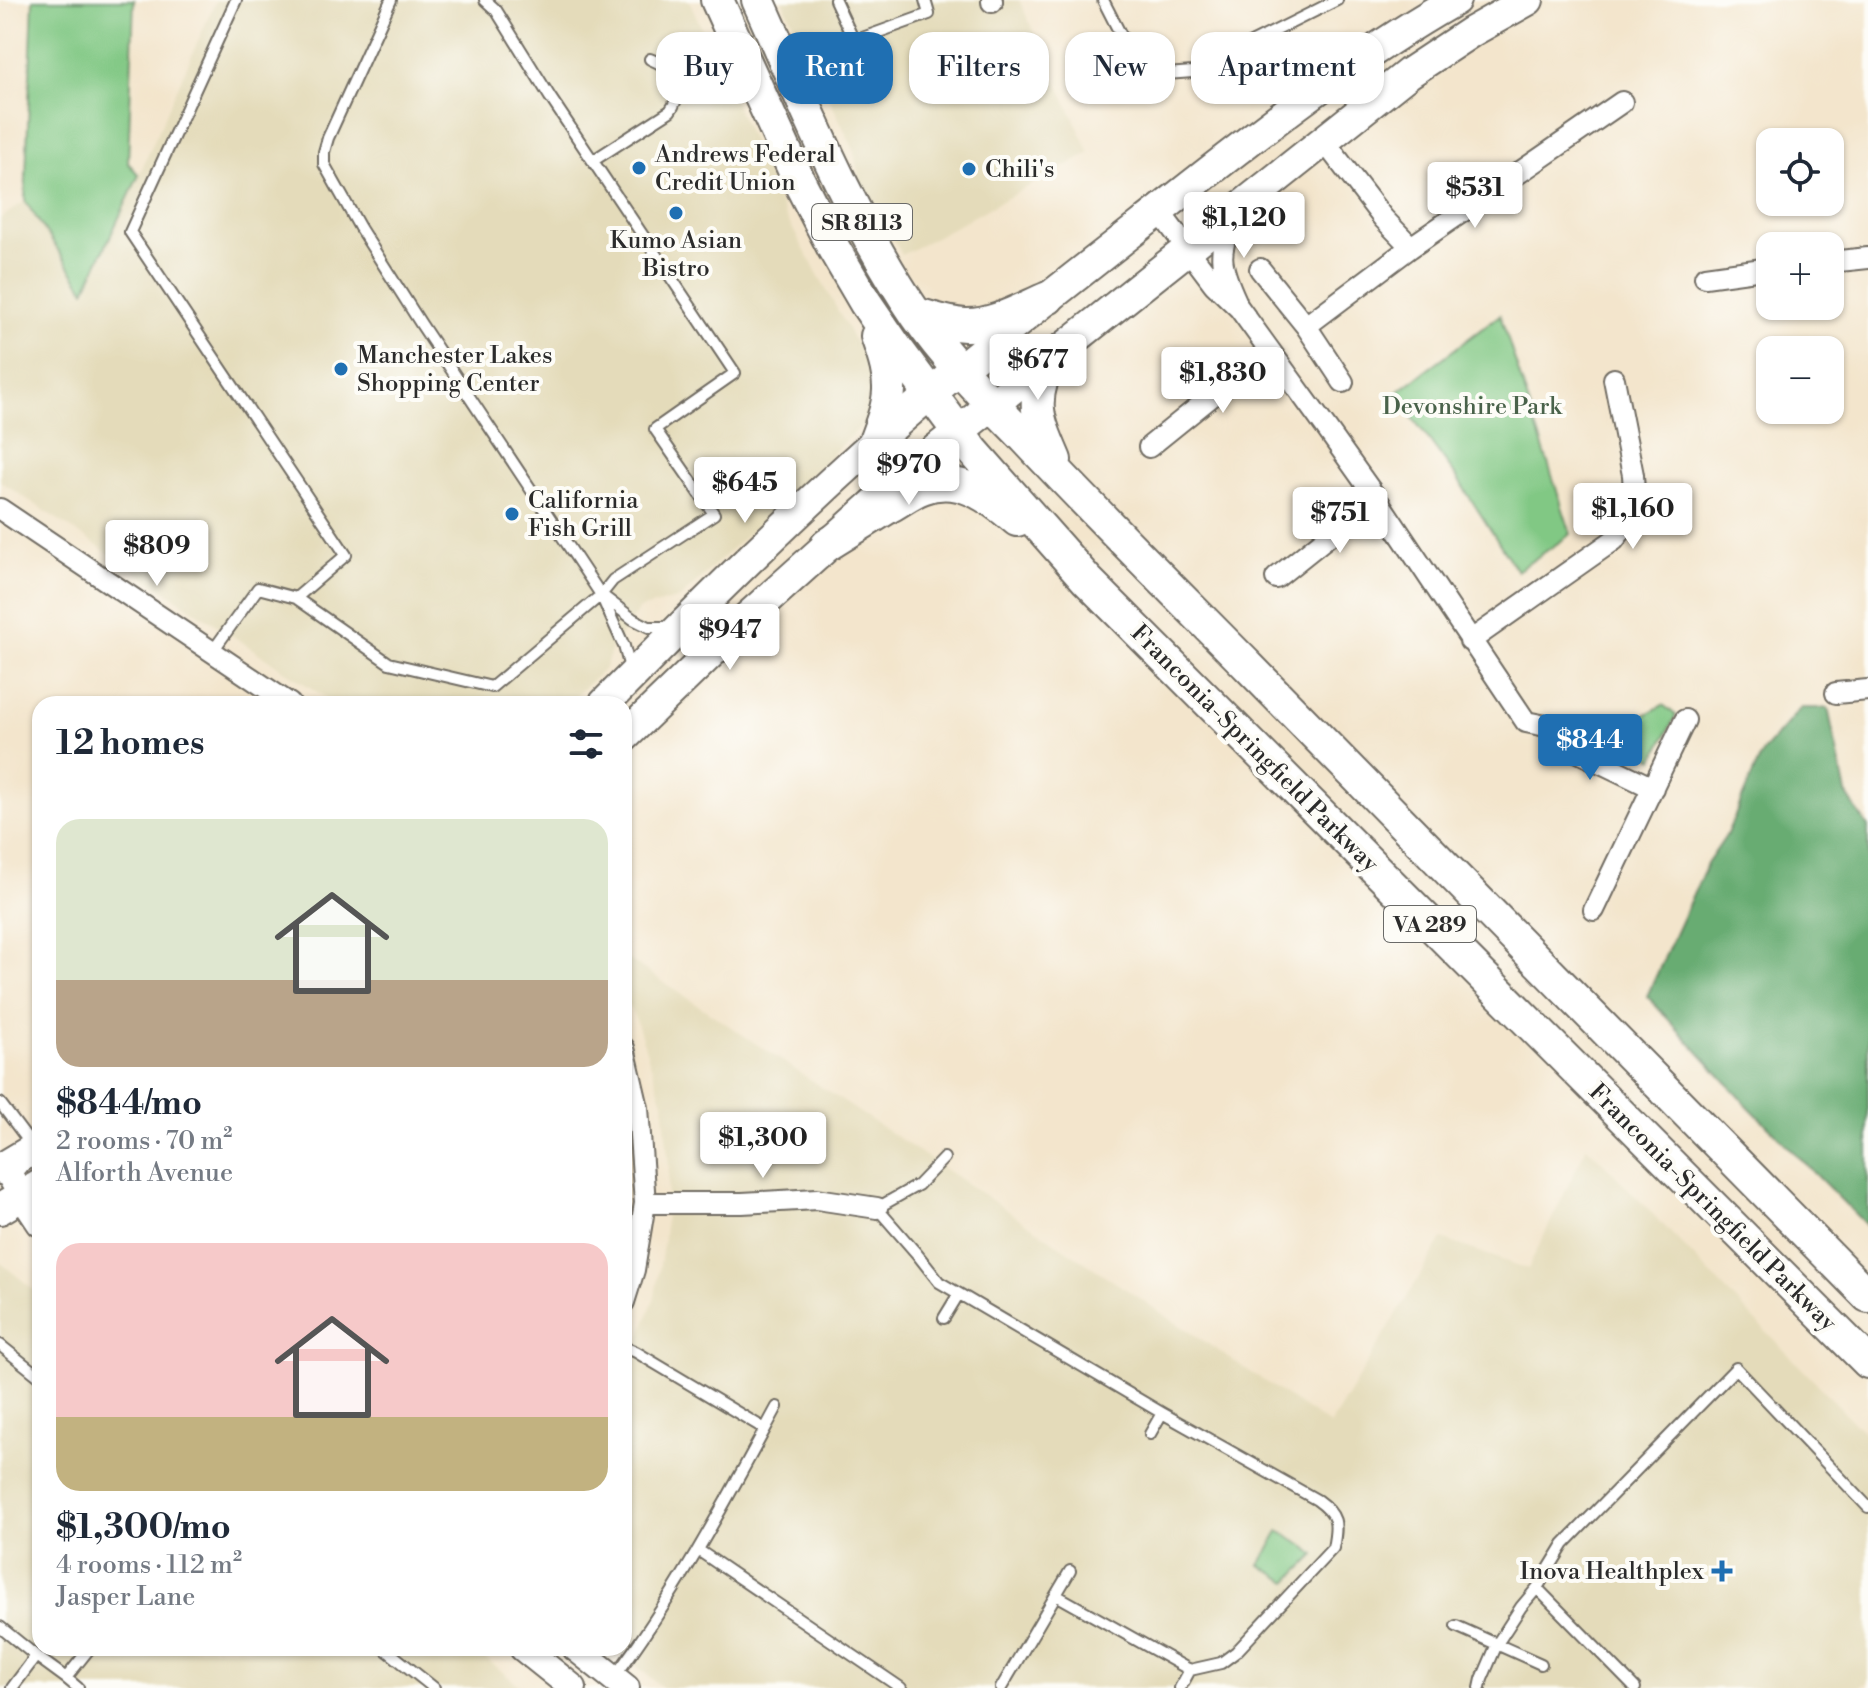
<!DOCTYPE html>
<html lang="en">
<head>
<meta charset="utf-8">
<style>
	:root { --surface:#fff; --page:#f2f2f3; --text:#1f2937; --muted:#747a83; --accent:#1f6fb2 }
	body { margin:0; font-family:"Libre Bodoni",serif; background:var(--page); color:var(--text); height:100vh; display:flex; flex-direction:column; font-size:30px; white-space:nowrap }
	* { box-sizing:border-box; margin:0 }
	p { font-size:26px; color:var(--muted) }
	.icon { flex:none; width:44px; height:44px; fill:none; stroke:currentColor; stroke-width:2; stroke-linecap:round; stroke-linejoin:round }
	.map { position:relative; flex:1; overflow:hidden }
	.side { position:absolute; left:32px; top:696px; width:600px; height:960px; display:flex; flex-direction:column; background:var(--surface); border-radius:24px; box-shadow:0 2px 6px #0004 }
	.side>* { flex:none }
	.banner { position:absolute; left:656px; top:32px; width:760px; height:72px; display:flex; gap:16px }
	.tools { position:absolute; left:1756px; top:128px; display:grid; gap:16px }
	.tools a { display:grid; place-items:center; width:88px; height:88px; border-radius:16px; background:var(--surface); box-shadow:0 2px 6px #0004; font-size:40px }
	.price { position:absolute; translate:-50% -68px; padding:0 18px; border-radius:8px; background:#fff; color:#222; font-size:26px; line-height:52px; filter:drop-shadow(0 2px 4px #0008) }
	.price::after { content:''; position:absolute; left:50%; top:48px; width:24px; height:18px; margin-left:-12px; background:inherit; clip-path:polygon(0 0,100% 0,50% 100%) }
	.price.selected { background:var(--accent); color:#fff }
	ul { padding:0; list-style:none }
	li { display:grid; align-content:center; gap:16px; height:424px; padding:0 24px }
	li span { display:grid; place-items:center; height:248px; border-radius:24px; color:#555 }
	li>.icon { margin-inline-start:auto }
	span .icon { width:144px; height:144px; fill:#fffc; stroke-width:1 }
	li b { font-size:34px }
	h2 { display:flex; justify-content:space-between; align-items:center; height:96px; padding:0 24px; font-size:34px }
	.pill { padding:0 28px; border-radius:24px; background:var(--surface); box-shadow:0 2px 6px #0004; font-size:28px; line-height:72px }
	.pill.selected { background:var(--accent); color:#fff }
	.map>svg:first-child { display:block }
	.built { fill:#e4dbba }
	.green { fill:#81c884; stroke:#567a58; stroke-width:2 }
	.forest { fill:#68ac72; stroke:#4a6c4e; stroke-width:2 }
	.lines { fill:none; stroke-linecap:round; stroke-linejoin:round }
	.service-casing { stroke:#716c63; stroke-width:14 }
	.minor-casing { stroke:#716c63; stroke-width:24 }
	.tertiary-casing { stroke:#716c63; stroke-width:30 }
	.secondary-casing { stroke:#716c63; stroke-width:34 }
	.primary-casing { stroke:#716c63; stroke-width:36 }
	.service { stroke:#fff; stroke-width:10 }
	.minor { stroke:#fff; stroke-width:20 }
	.tertiary { stroke:#fff; stroke-width:26 }
	.secondary { stroke:#fff; stroke-width:30 }
	.primary { stroke:#fff; stroke-width:32 }
	.poi-dot { fill:#1f6fb2; stroke:#fdfcf7; stroke-width:3 }
	.labels { text-anchor:middle; stroke-width:8; stroke-linejoin:round; paint-order:stroke }
	.shield { fill:#fdfcf7; stroke:#6a6a68; stroke-width:2 }
	.shield-label { font-size:22px; font-weight:bold; fill:#2b2b2b }
	.poi-label { font-size:24px; fill:#2b2b2b; stroke:#fdfcf7; text-anchor:start }
	.park-label { font-size:24px; fill:#49624a; stroke:#fdfcf7 }
	.street-label { font-size:24px; fill:#2b2b2b; stroke:#fdfcf7 }
</style>
</head>
<body>
<div class="map">
<svg width="1868" height="1688" viewBox="0 0 1868 1688">
	<rect width="100%" height="100%" fill="#fdfcf7"/>
	<filter id="ink" filterUnits="userSpaceOnUse"><feTurbulence type="fractalNoise" baseFrequency=".0125" numOctaves="2"/><feDisplacementMap in="SourceGraphic" scale="16" xChannelSelector="R" yChannelSelector="G"/><feConvolveMatrix kernelMatrix="1 2 1 2 8 2 1 2 1" color-interpolation-filters="sRGB"/></filter>
	<filter id="wash" filterUnits="userSpaceOnUse"><feTurbulence type="fractalNoise" baseFrequency=".006" numOctaves="4" result="noise"/><feDisplacementMap in="SourceGraphic" scale="32" xChannelSelector="R" yChannelSelector="G"/><feGaussianBlur stdDeviation="1.8" result="paint"/><feColorMatrix in="noise" values="0 0 0 0 0 0 0 0 0 0 0 0 0 0 0 0 0 1.4 0 .05"/><feComposite in="paint" operator="in"/></filter>
	<g filter="url(#wash)">
		<rect width="100%" height="100%" fill="#f3e5cc"/>
		<path class="built" d="M 216,0 L 689,0 L 785,215 L 874,376 L 875,398 L 865,423 L 680,598 L 639,609 L 612,648 L 605,668 L 567,704 L 335,704 L 0,481 L 0,219 L 25,201 L 85,290 L 139,175 Z
			M 782,0 L 1019,0 L 1090,153 L 902,255 L 859,178 L 853,148 Z
			M 624,956 L 1330,1425 L 1442,1239 L 1528,1269 L 1587,1146 L 1868,1437 L 1868,1682 L 1857,1688 L 663,1688 L 614,1648 L 624,1648 L 624,1373 L 631,1362 L 655,1296 L 664,1239 L 669,1167 L 663,1102 L 636,1020 L 624,997 Z
			M 0,1262 L 40,1295 L 40,1648 L 473,1648 L 522,1688 L 0,1688 Z"/>
		<path class="green" d="M 33,0 L 134,0 L 128,163 L 139,175 L 85,290 L 25,201 Z
			M 1500,315 L 1571,534 L 1517,571 L 1456,476 L 1395,394 Z
			M 1663,705 L 1676,715 L 1654,759 L 1623,739 L 1624,726 Z
			M 1279,1531 L 1304,1545 L 1315,1555 L 1288,1582 L 1260,1565 Z"/>
		<path class="forest" d="M 1801,708 L 1828,708 L 1846,793 L 1868,827 L 1868,1227 L 1749,1107 L 1647,996 L 1707,864 L 1726,836 L 1763,751 Z"/>
	</g>
	<g filter="url(#ink)">
		<g class="lines">
			<defs>
				<path id="service" d="M 236,0 L 130,232 L 346,555 L 296,598 L 389,663 L 492,687 L 601,595 L 613,580 L 714,514 L 655,429 L 735,373 L 550,97 L 496,10 L 485,0
					M 391,0 L 328,138 L 324,152 L 324,164 L 360,228 L 421,324 L 601,595 L 624,646 L 631,672
					M 835,0 L 854,41 L 929,14 L 925,0
					M 1103,0 L 1130,53 L 1153,75 L 1193,72 L 1337,0
					M 594,160 L 670,111 C 685,91 672,67 650,59
					M 603,596 L 633,619 L 649,627 L 673,627
					M 212,652 L 258,588 L 296,598
					M 0,1103 L 33,1147
					M 944,1158 L 918,1185 L 877,1208 L 917,1254 L 939,1282 L 1162,1413 L 1317,1500 C 1338,1515 1338,1523 1333,1548 L 1236,1652 L 1221,1663 L 1190,1670 L 1056,1595
					M 944,1318 L 958,1295
					M 0,1345 L 40,1377
					M 624,1347 L 636,1352 L 765,1429
					M 1150,1434 L 1162,1413
					M 698,1550 L 901,1688
					M 1537,1588 L 1635,1688
					M 1456,1626 L 1541,1664
					M 0,1627 L 36,1656
					M 384,1648 L 434,1688
					M 615,1676 C 678,1592 727,1499 777,1407
					M 12,1688 L 36,1656 L 66,1678
					M 78,1688 L 66,1678 L 90,1648
					M 1001,1688 L 1070,1571
					M 1180,1688 L 1190,1670
					M 1480,1688 L 1482,1679 L 1497,1644 L 1521,1607 L 1537,1588 L 1564,1544 L 1736,1368 L 1868,1507"/>
				<path id="minor" d="M 992,0 L 992,2
					M 1324,141 L 1383,218 L 1411,247
					M 1159,211 L 1214,284 L 1239,308 L 1329,432 L 1376,498 L 1526,722 L 1546,726 L 1558,736 L 1570,748 L 1653,788
					M 1234,214 C 1218,253 1218,262 1236,301
					M 1830,262 L 1868,258
					M 1260,269 L 1306,326 L 1343,382
					M 1705,277 L 1770,268
					M 1306,326 L 1411,247 L 1622,102
					M 1149,447 L 1269,350
					M 0,509 L 290,704
					M 1276,578 L 1376,498
					M 1470,641 L 1614,540 L 1633,515 L 1635,508 L 1633,475 L 1614,379
					M 1836,693 L 1868,690
					M 1594,910 L 1685,720
					M 624,1048 L 638,1108 L 645,1203 L 634,1270 L 624,1302
					M 645,1203 L 742,1203 L 817,1199 L 877,1208"/>
				<path id="tertiary" d="M 5,1166 L 22,1196 L 40,1223
					M 523,1648 L 573,1688
					M 576,1648 L 626,1688"/>
				<path id="secondary" d="M 604,704 C 705,602 806,501 915,407 C 988,344 1065,285 1141,225 C 1242,146 1343,64 1455,0
					M 624,737 L 748,617 L 924,459 L 1409,73 L 1471,32 L 1528,0
					M 0,1169 L 40,1145
					M 0,1209 L 40,1185"/>
				<path id="primary" d="M 717,0 L 800,183 L 834,249 L 865,302 L 897,349 L 973,451 L 1087,580 L 1868,1362
					M 758,0 C 806,107 851,219 917,316 C 948,361 988,400 1026,439 C 1099,517 1175,592 1250,668 C 1456,877 1661,1088 1868,1296
					M 916,314 C 932,318 948,324 965,325 C 993,326 1022,309 1048,298
					M 1051,358 C 1029,401 1037,418 1055,460
					M 874,444 C 893,395 894,385 877,336
					M 827,545 C 848,532 869,519 890,506 C 901,500 911,492 922,488 C 959,473 991,498 1017,520"/>
			</defs>
			<use href="#service" class="service-casing"/>
			<use href="#minor" class="minor-casing"/>
			<use href="#tertiary" class="tertiary-casing"/>
			<use href="#secondary" class="secondary-casing"/>
			<use href="#primary" class="primary-casing"/>
			<use href="#service" class="service"/>
			<use href="#minor" class="minor"/>
			<use href="#tertiary" class="tertiary"/>
			<use href="#secondary" class="secondary"/>
			<use href="#primary" class="primary"/>
		</g>
	</g>
	<g class="poi-dot">
		<circle cx="639" cy="168" r="8"/>
		<circle cx="969" cy="169" r="8"/>
		<circle cx="676" cy="213" r="8"/>
		<circle cx="341" cy="369" r="8"/>
		<circle cx="512" cy="514" r="8"/>
		<path d="M1718 1559h8v8h8v8h-8v8h-8v-8h-8v-8h8z"/>
	</g>
	<g class="labels">
		<g class="shield">
			<rect x="812" y="204" width="100" height="36" rx="6"/>
			<rect x="1384" y="906" width="92" height="36" rx="6"/>
		</g>
		<g class="shield-label">
			<text x="862" y="230">SR 8113</text>
			<text x="1430" y="932">VA 289</text>
		</g>
		<g class="poi-label">
			<text x="655" y="162">Andrews Federal<tspan x="655" dy="28">Credit Union</tspan></text>
			<text x="985" y="177">Chili's</text>
			<text x="676" y="248" text-anchor="middle">Kumo Asian<tspan x="676" dy="28">Bistro</tspan></text>
			<text x="357" y="363">Manchester Lakes<tspan x="357" dy="28">Shopping Center</tspan></text>
			<text x="528" y="508">California<tspan x="528" dy="28">Fish Grill</tspan></text>
			<text x="1704" y="1579" text-anchor="end">Inova Healthplex</text>
		</g>
		<g class="park-label">
			<text x="1472" y="414">Devonshire Park</text>
		</g>
		<g class="street-label">
			<text transform="translate(1255 748) rotate(45)" y="8">Franconia-Springfield Parkway</text>
			<text transform="translate(1713 1207) rotate(45)" y="8">Franconia-Springfield Parkway</text>
		</g>
	</g>
</svg>
<div class="tools">
<a><svg class="icon" aria-label="locate" viewBox="0 0 24 24"><circle cx="12" cy="12" r="6"/><path d="M12 2v4M12 18v4M2 12h4M18 12h4"/></svg></a>
<a>+</a>
<a>−</a>
</div>
<b class="price" style="left:1475px;top:230px">$531</b>
<b class="price" style="left:1244px;top:260px">$1,120</b>
<b class="price" style="left:1038px;top:402px">$677</b>
<b class="price" style="left:1223px;top:415px">$1,830</b>
<b class="price" style="left:909px;top:507px">$970</b>
<b class="price" style="left:745px;top:525px">$645</b>
<b class="price" style="left:1633px;top:551px">$1,160</b>
<b class="price" style="left:1340px;top:555px">$751</b>
<b class="price" style="left:157px;top:588px">$809</b>
<b class="price" style="left:730px;top:672px">$947</b>
<b class="price selected" style="left:1590px;top:782px">$844</b>
<b class="price" style="left:763px;top:1180px">$1,300</b>
<div class="banner">
<a class="pill">Buy</a>
<a class="pill selected">Rent</a>
<a class="pill">Filters</a>
<a class="pill">New</a>
<a class="pill">Apartment</a>
</div>
<section class="side">
<h2>12 homes<svg class="icon" aria-label="filters" viewBox="0 0 24 24"><path d="M4 7h16M4 17h16"/><circle cx="9" cy="7" r="2"/><circle cx="15" cy="17" r="2"/></svg></h2>
<ul>
<li><span style="background:linear-gradient(#dfe7d0 65%,#b9a48a 0)"><svg class="icon" aria-label="home" viewBox="0 0 24 24"><path d="M3 11l9-7 9 7M6 9v11h12V9"/></svg></span><div><b>$844/mo</b><p>2 rooms · 70 m²</p><p>Alforth Avenue</p></div></li>
<li><span style="background:linear-gradient(#f6c9c9 70%,#c2b280 0)"><svg class="icon" aria-label="home" viewBox="0 0 24 24"><path d="M3 11l9-7 9 7M6 9v11h12V9"/></svg></span><div><b>$1,300/mo</b><p>4 rooms · 112 m²</p><p>Jasper Lane</p></div></li>
</ul>
</section>
</div>
</body>
</html>
